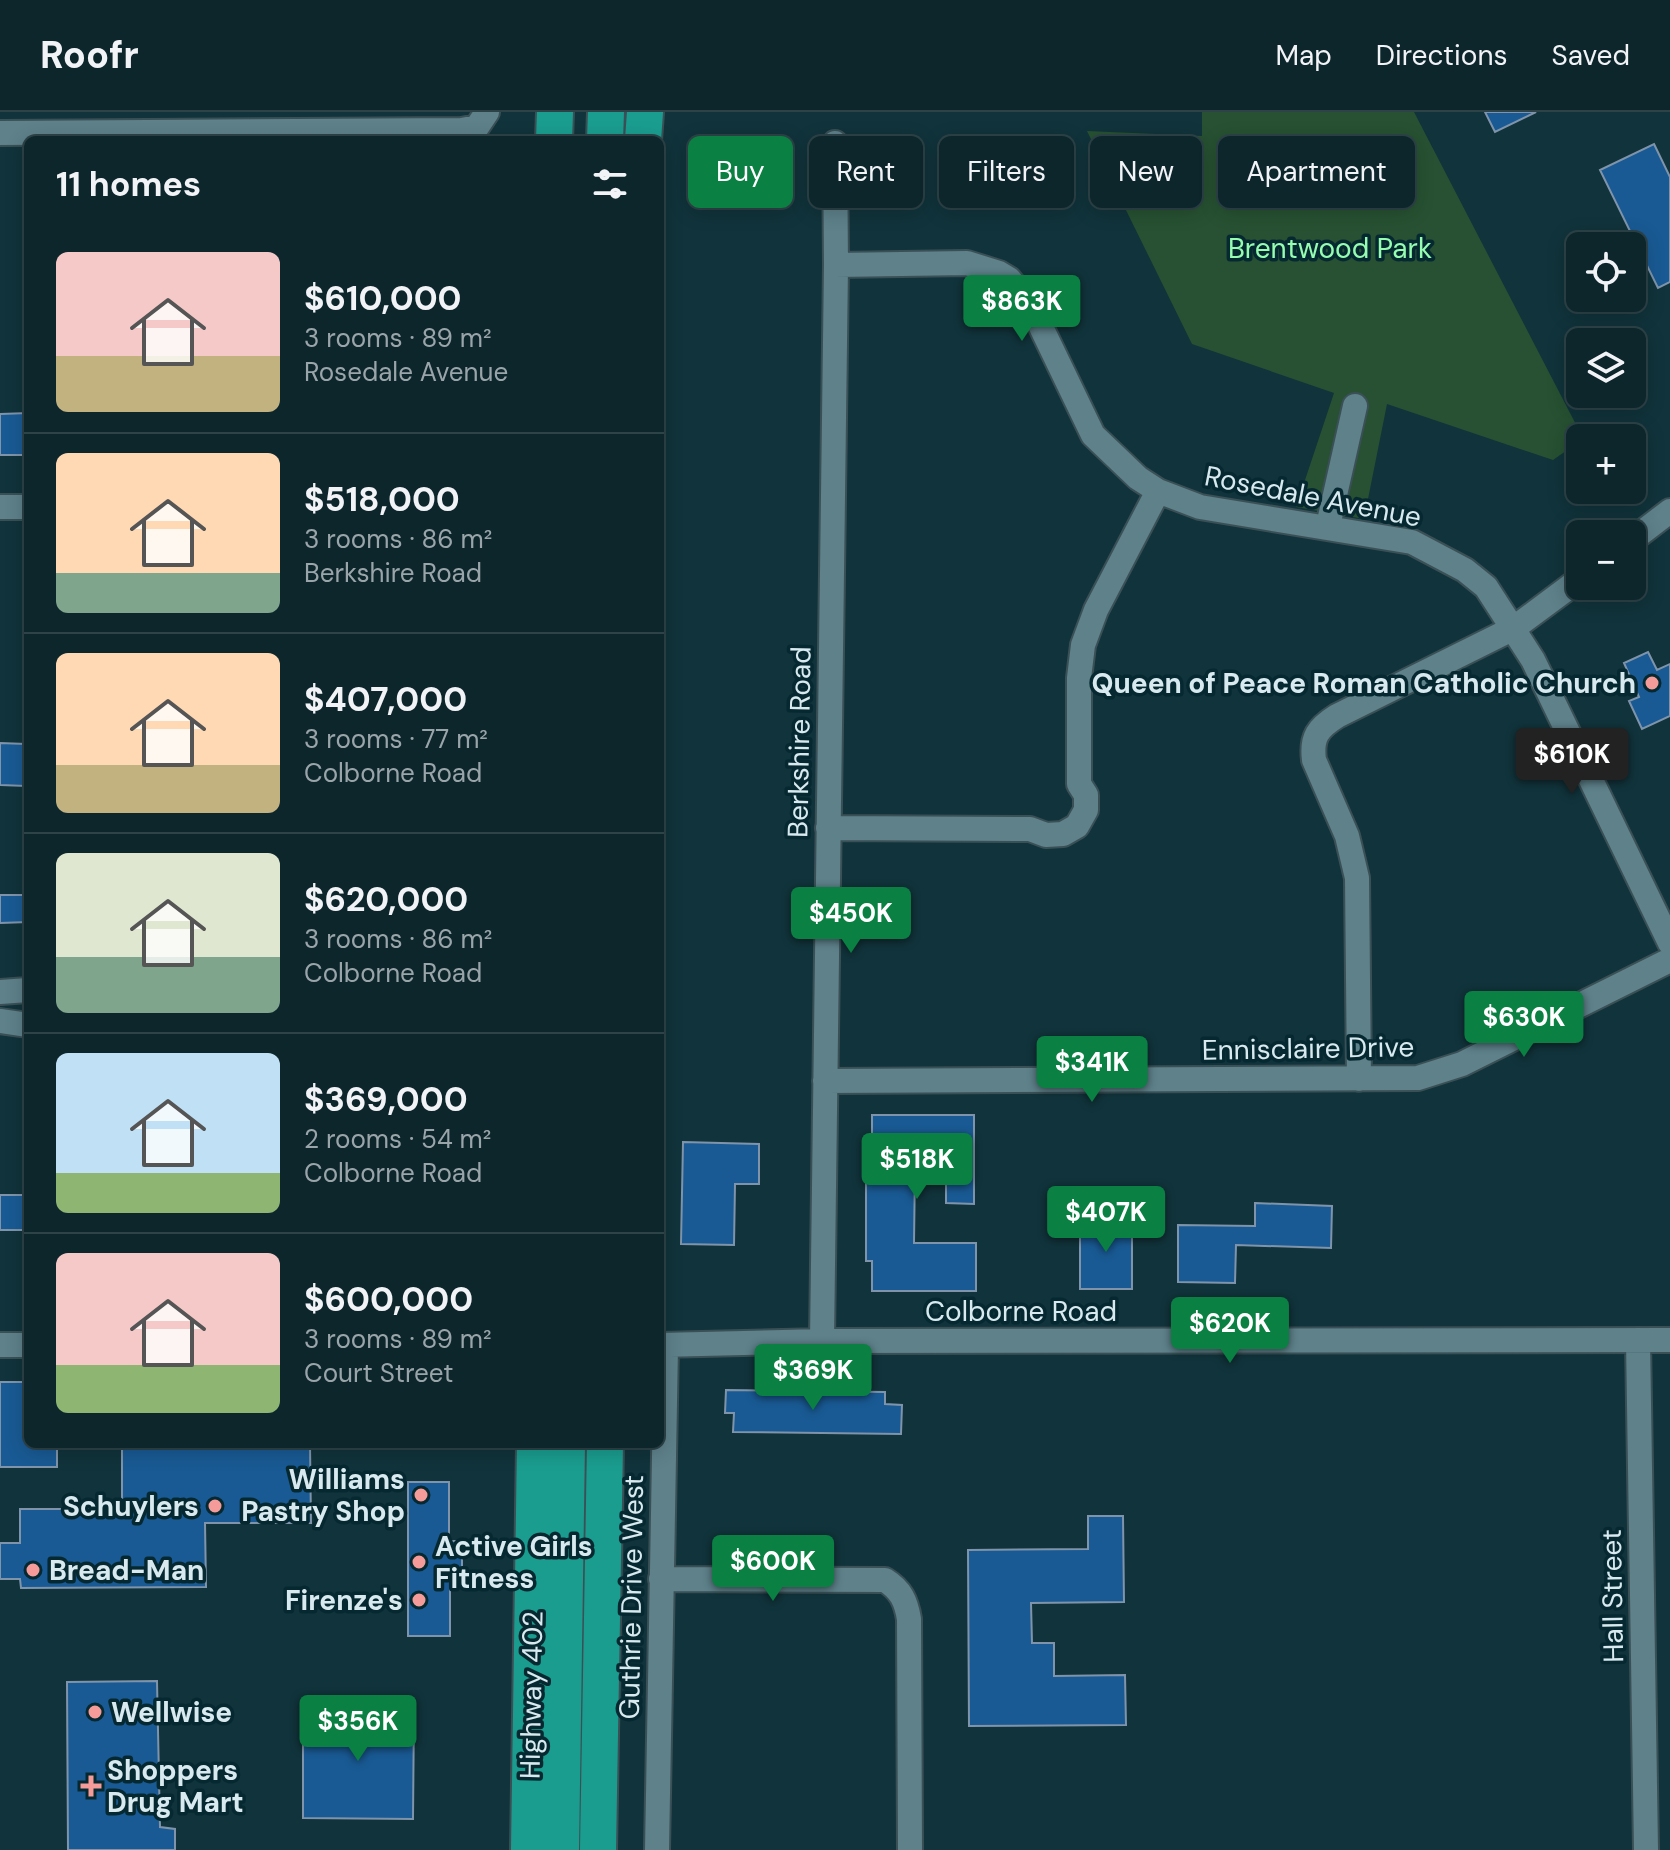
<!DOCTYPE html>
<html lang="en">
<head>
<meta charset="utf-8">
<style>
	:root { --surface:#0d262c; --page:#1b3238; --text:#f1f3f6; --muted:#9aa5a9; --line:#2d4348; --accent:#0b8043 }
	body { margin:0; font-family:"DM Sans",sans-serif; background:var(--page); color:var(--text); height:100vh; display:flex; flex-direction:column; font-size:30px; white-space:nowrap }
	* { box-sizing:border-box; margin:0 }
	p { font-size:26px; color:var(--muted) }
	.icon { flex:none; width:44px; height:44px; fill:none; stroke:currentColor; stroke-width:2; stroke-linecap:round; stroke-linejoin:round }
	.map { position:relative; flex:1; overflow:hidden }
	.drawer { position:absolute; left:24px; top:24px; width:640px; height:1312px; display:flex; flex-direction:column; background:var(--surface); border-radius:12px; box-shadow:0 4px 20px #0003,0 0 0 2px var(--line) }
	.drawer>* { flex:none }
	.hud { position:absolute; left:688px; top:24px; width:760px; height:72px; display:flex; gap:16px }
	.buttons { position:absolute; left:1566px; top:120px; display:grid; gap:16px }
	.buttons a { display:grid; place-items:center; width:80px; height:80px; border-radius:12px; background:var(--surface); box-shadow:0 4px 20px #0003,0 0 0 2px var(--line); font-size:40px }
	.price { position:absolute; translate:-50% -68px; padding:0 18px; border-radius:8px; background:var(--accent); color:#fff; font-size:26px; line-height:52px; filter:drop-shadow(0 2px 4px #0008) }
	.price::after { content:''; position:absolute; left:50%; top:48px; width:24px; height:18px; margin-left:-12px; background:inherit; clip-path:polygon(0 0,100% 0,50% 100%) }
	.price.current { background:#222; color:#fff }
	ul { padding:0; list-style:none }
	li { display:flex; align-items:center; gap:24px; height:200px; padding:0 32px }
	li+li { border-top:2px solid var(--line) }
	li span { display:grid; place-items:center; flex:none; width:224px; height:160px; border-radius:12px; color:#555 }
	li>.icon { margin-inline-start:auto }
	span .icon { width:96px; height:96px; fill:#fffc; stroke-width:1 }
	li b { font-size:34px }
	h2 { display:flex; justify-content:space-between; align-items:center; height:96px; padding:0 32px; font-size:34px }
	.pill { padding:0 28px; border-radius:12px; background:var(--surface); box-shadow:0 4px 20px #0003,0 0 0 2px var(--line); font-size:28px; line-height:72px }
	.pill.current { background:var(--accent); color:#fff }
	header { display:flex; align-items:center; gap:48px; box-sizing:border-box; height:112px; padding:0 40px; background:var(--surface); border-bottom:2px solid var(--line) }
	header strong { font-size:38px }
	nav { display:flex; gap:44px; margin-inline-start:auto; font-size:28px }
	.map>svg:first-child { display:block }
	.green { fill:#275132 }
	.building { fill:#195a94; stroke:#7f94aa; stroke-width:2 }
	.lines { fill:none; stroke-linecap:round; stroke-linejoin:round }
	.minor-casing { stroke:#3a5056; stroke-width:28 }
	.highway-casing { stroke:#3a5056; stroke-width:40 }
	.minor { stroke:#5e818a; stroke-width:24 }
	.highway { stroke:#1a9d8f; stroke-width:36 }
	.poi-dot { fill:#f59b99; stroke:#062931; stroke-width:3 }
	.labels { text-anchor:middle; stroke-width:7; stroke-linejoin:round; paint-order:stroke }
	.park-label { font-size:28px; fill:#96fdb0; stroke:#062931 }
	.street-label { font-size:28px; fill:#d8eaf0; stroke:#062931 }
	.poi-label { font-size:28px; font-weight:bold; fill:#d8eaf0; stroke:#062931; text-anchor:end }
</style>
</head>
<body>
<header>
<strong>Roofr</strong>
<nav><a>Map</a><a>Directions</a><a>Saved</a></nav>
</header>
<div class="map">
<svg width="1670" height="1738" viewBox="0 0 1670 1738">
	<rect width="100%" height="100%" fill="#11333b"/>
	<path class="green" d="M 1202,0 L 1414,0 L 1583,326 L 1580,326 L 1580,329 L 1553,348 L 1387,292 L 1364,407 L 1296,395 L 1334,281 L 1192,232 L 1087,19 L 1202,24 Z"/>
	<path class="building" d="M 1485,0 L 1536,0 L 1495,20 Z
		M 1654,32 L 1670,65 L 1670,170 L 1658,176 L 1600,58 Z
		M 28,301 L 28,343 L 0,343 L 0,302 Z
		M 1648,540 L 1657,558 L 1670,552 L 1670,604 L 1642,617 L 1629,589 L 1639,585 L 1624,551 Z
		M 0,631 L 26,632 L 26,674 L 0,673 Z
		M 0,783 L 28,783 L 28,810 L 0,811 Z
		M 872,1003 L 974,1003 L 974,1092 L 946,1091 L 946,1054 L 915,1054 L 914,1131 L 976,1131 L 976,1179 L 872,1179 L 872,1149 L 866,1149 L 866,1024 L 872,1024 Z
		M 683,1030 L 759,1032 L 759,1072 L 735,1072 L 734,1133 L 681,1132 Z
		M 0,1083 L 28,1083 L 28,1118 L 0,1118 Z
		M 1255,1091 L 1332,1094 L 1331,1136 L 1236,1133 L 1235,1171 L 1178,1170 L 1178,1113 L 1255,1114 Z
		M 1080,1107 L 1132,1107 L 1132,1177 L 1080,1177 Z
		M 0,1270 L 28,1270 L 28,1332 L 57,1332 L 57,1355 L 0,1355 Z
		M 726,1278 L 885,1280 L 885,1292 L 902,1293 L 901,1322 L 733,1320 L 734,1301 L 725,1301 Z
		M 122,1332 L 310,1332 L 311,1411 L 205,1411 L 206,1475 L 21,1476 L 20,1467 L 0,1467 L 0,1431 L 20,1431 L 20,1397 L 122,1397 Z
		M 408,1370 L 449,1370 L 449,1429 L 462,1429 L 462,1465 L 450,1465 L 450,1524 L 408,1524 Z
		M 1088,1404 L 1123,1404 L 1124,1490 L 1031,1491 L 1032,1531 L 1054,1531 L 1054,1564 L 1125,1563 L 1126,1613 L 969,1614 L 968,1438 L 1088,1437 Z
		M 157,1569 L 160,1715 L 175,1717 L 175,1738 L 68,1738 L 67,1570 Z
		M 303,1595 L 414,1596 L 413,1707 L 303,1706 Z"/>
	<g class="lines">
		<defs>
			<path id="minor" d="M 0,21 L 462,18 L 477,15 L 487,0
				M 836,153 L 967,151 L 999,161 L 1009,167 L 1030,192 L 1093,323 L 1138,366 L 1158,379 L 1200,395 L 1412,430 L 1465,458 L 1486,475 L 1533,548 L 1670,831
				M 0,395 L 28,395
				M 1328,414 L 1355,294
				M 1632,428 L 1670,399
				M 828,716 L 1030,717 L 1046,723 L 1063,722 L 1077,714 L 1086,698 L 1086,683 L 1079,672 L 1079,566 L 1083,533 L 1096,498 L 1158,379
				M 0,880 L 28,878
				M 0,909 L 28,913
				M 1359,967 L 1357,766 L 1347,724 L 1314,648 C 1311,625 1318,616 1337,604 L 1514,516 L 1580,467
				M 825,969 L 1418,966 L 1462,952 L 1670,848
				M 1638,1228 L 1646,1738
				M 822,1229 L 836,153 L 835,31
				M 0,1233 L 28,1233
				M 660,1233 L 822,1229 L 1670,1228
				M 661,1467 L 885,1468 C 901,1478 906,1489 909,1507 L 910,1738
				M 657,1738 L 666,1233"/>
			<path id="highway" d="M 554,28 L 555,0
				M 605,28 L 606,0
				M 643,28 L 645,0
				M 529,1738 L 535,1332
				M 561,1738 L 567,1332
				M 598,1738 L 605,1332"/>
		</defs>
		<use href="#minor" class="minor-casing"/>
		<use href="#highway" class="highway-casing"/>
		<use href="#minor" class="minor"/>
		<use href="#highway" class="highway"/>
	</g>
	<g class="poi-dot">
		<circle cx="1652" cy="571" r="8"/>
		<circle cx="421" cy="1383" r="8"/>
		<circle cx="215" cy="1394" r="8"/>
		<circle cx="419" cy="1450" r="8"/>
		<circle cx="33" cy="1458" r="8"/>
		<circle cx="419" cy="1488" r="8"/>
		<circle cx="95" cy="1600" r="8"/>
		<path d="M87 1662h8v8h8v8h-8v8h-8v-8h-8v-8h8z"/>
	</g>
	<g class="labels">
		<g class="park-label">
			<text x="1330" y="146">Brentwood Park</text>
		</g>
		<g class="street-label">
			<text transform="translate(1313 384) rotate(11)" y="10">Rosedale Avenue</text>
			<text transform="translate(799 630) rotate(-89)" y="10">Berkshire Road</text>
			<text transform="translate(1308 936) rotate(-1)" y="10">Ennisclaire Drive</text>
			<text x="1021" y="1209">Colborne Road</text>
			<text transform="translate(1612 1484) rotate(-91)" y="10">Hall Street</text>
			<text transform="translate(631 1485) rotate(-89)" y="10">Guthrie Drive West</text>
			<text transform="translate(531 1583) rotate(-89)" y="10">Highway 402</text>
		</g>
		<g class="poi-label">
			<text x="1636" y="581">Queen of Peace Roman Catholic Church</text>
			<text x="405" y="1377">Williams<tspan x="405" dy="32">Pastry Shop</tspan></text>
			<text x="199" y="1404">Schuylers</text>
			<text x="435" y="1444" text-anchor="start">Active Girls<tspan x="435" dy="32">Fitness</tspan></text>
			<text x="49" y="1468" text-anchor="start">Bread-Man</text>
			<text x="403" y="1498">Firenze's</text>
			<text x="111" y="1610" text-anchor="start">Wellwise</text>
			<text x="107" y="1668" text-anchor="start">Shoppers<tspan x="107" dy="32">Drug Mart</tspan></text>
		</g>
	</g>
</svg>
<div class="buttons">
<a><svg class="icon" aria-label="locate" viewBox="0 0 24 24"><circle cx="12" cy="12" r="6"/><path d="M12 2v4M12 18v4M2 12h4M18 12h4"/></svg></a>
<a><svg class="icon" aria-label="layers" viewBox="0 0 24 24"><path d="M12 4l9 5-9 5-9-5zM3 14l9 5 9-5"/></svg></a>
<a>+</a>
<a>−</a>
</div>
<b class="price" style="left:1022px;top:231px">$863K</b>
<b class="price current" style="left:1572px;top:684px">$610K</b>
<b class="price" style="left:851px;top:843px">$450K</b>
<b class="price" style="left:1524px;top:947px">$630K</b>
<b class="price" style="left:1092px;top:992px">$341K</b>
<b class="price" style="left:917px;top:1089px">$518K</b>
<b class="price" style="left:1106px;top:1142px">$407K</b>
<b class="price" style="left:1230px;top:1253px">$620K</b>
<b class="price" style="left:813px;top:1300px">$369K</b>
<b class="price" style="left:773px;top:1491px">$600K</b>
<b class="price" style="left:358px;top:1651px">$356K</b>
<div class="hud">
<a class="pill current">Buy</a>
<a class="pill">Rent</a>
<a class="pill">Filters</a>
<a class="pill">New</a>
<a class="pill">Apartment</a>
</div>
<section class="drawer">
<h2>11 homes<svg class="icon" aria-label="filters" viewBox="0 0 24 24"><path d="M4 7h16M4 17h16"/><circle cx="9" cy="7" r="2"/><circle cx="15" cy="17" r="2"/></svg></h2>
<ul>
<li><span style="background:linear-gradient(#f6c9c9 65%,#c2b280 0)"><svg class="icon" aria-label="home" viewBox="0 0 24 24"><path d="M3 11l9-7 9 7M6 9v11h12V9"/></svg></span><div><b>$610,000</b><p>3 rooms · 89 m²</p><p>Rosedale Avenue</p></div></li>
<li><span style="background:linear-gradient(#ffd9b3 75%,#7fa58c 0)"><svg class="icon" aria-label="home" viewBox="0 0 24 24"><path d="M3 11l9-7 9 7M6 9v11h12V9"/></svg></span><div><b>$518,000</b><p>3 rooms · 86 m²</p><p>Berkshire Road</p></div></li>
<li><span style="background:linear-gradient(#ffd9b3 70%,#c2b280 0)"><svg class="icon" aria-label="home" viewBox="0 0 24 24"><path d="M3 11l9-7 9 7M6 9v11h12V9"/></svg></span><div><b>$407,000</b><p>3 rooms · 77 m²</p><p>Colborne Road</p></div></li>
<li><span style="background:linear-gradient(#dfe7d0 65%,#7fa58c 0)"><svg class="icon" aria-label="home" viewBox="0 0 24 24"><path d="M3 11l9-7 9 7M6 9v11h12V9"/></svg></span><div><b>$620,000</b><p>3 rooms · 86 m²</p><p>Colborne Road</p></div></li>
<li><span style="background:linear-gradient(#bfe0f5 75%,#8fb573 0)"><svg class="icon" aria-label="home" viewBox="0 0 24 24"><path d="M3 11l9-7 9 7M6 9v11h12V9"/></svg></span><div><b>$369,000</b><p>2 rooms · 54 m²</p><p>Colborne Road</p></div></li>
<li><span style="background:linear-gradient(#f6c9c9 70%,#8fb573 0)"><svg class="icon" aria-label="home" viewBox="0 0 24 24"><path d="M3 11l9-7 9 7M6 9v11h12V9"/></svg></span><div><b>$600,000</b><p>3 rooms · 89 m²</p><p>Court Street</p></div></li>
</ul>
</section>
</div>
</body>
</html>
